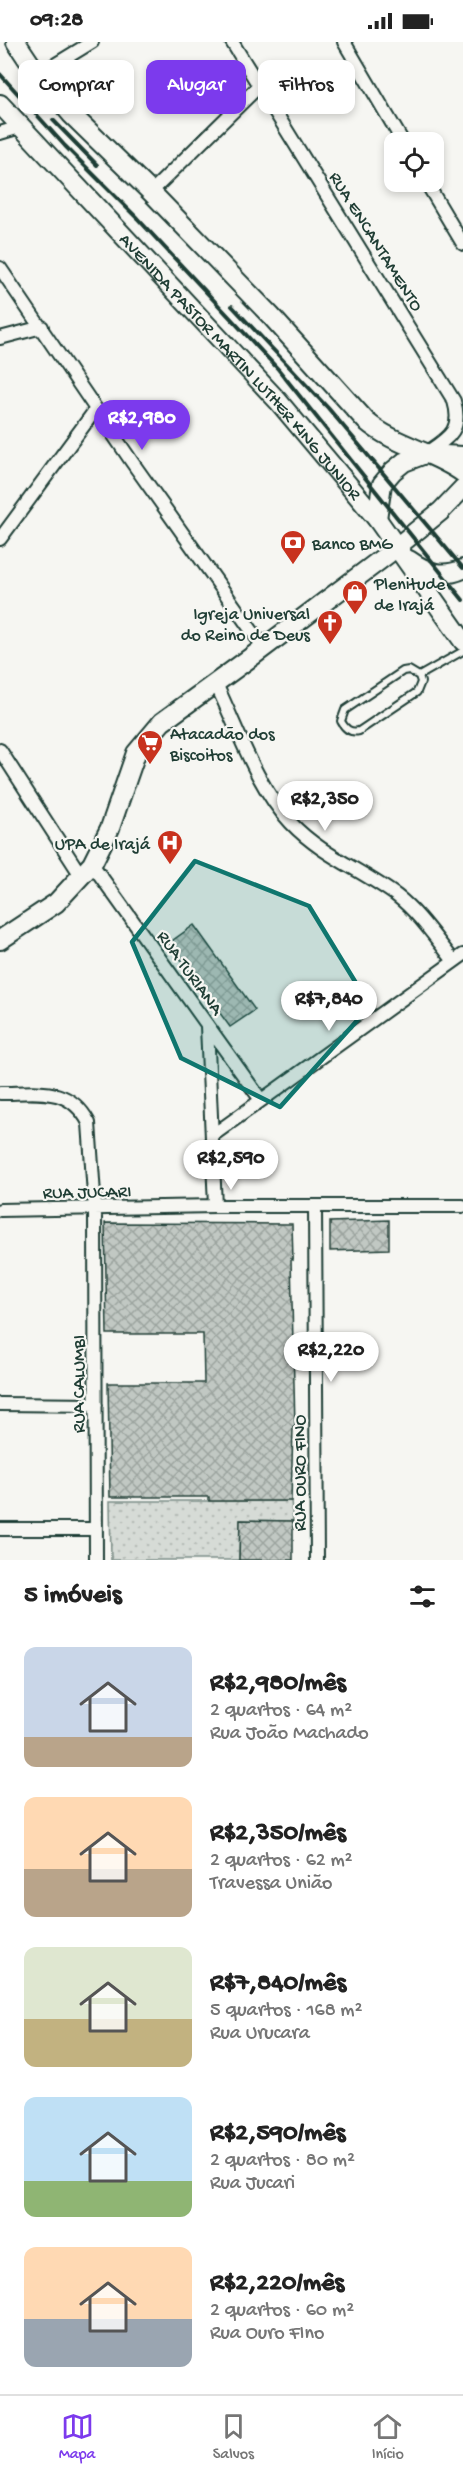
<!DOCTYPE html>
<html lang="pt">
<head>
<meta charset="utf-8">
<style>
	:root { --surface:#fff; --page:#f2f2f2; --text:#222; --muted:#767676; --line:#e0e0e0; --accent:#7c3aed }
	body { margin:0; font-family:"Gochi Hand",sans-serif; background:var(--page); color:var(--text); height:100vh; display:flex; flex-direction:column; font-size:22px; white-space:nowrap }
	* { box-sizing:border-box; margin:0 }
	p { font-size:20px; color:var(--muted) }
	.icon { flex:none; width:33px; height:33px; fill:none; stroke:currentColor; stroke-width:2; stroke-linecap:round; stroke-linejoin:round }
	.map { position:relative; height:1518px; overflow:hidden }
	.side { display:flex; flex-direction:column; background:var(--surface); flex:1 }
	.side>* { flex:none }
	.hud { position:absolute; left:18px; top:18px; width:428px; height:54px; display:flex; gap:12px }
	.controls { position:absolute; left:384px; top:90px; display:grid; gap:12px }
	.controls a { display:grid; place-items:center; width:60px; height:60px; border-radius:12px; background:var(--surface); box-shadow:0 3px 9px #0003; font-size:30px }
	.price { position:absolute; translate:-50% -51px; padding:0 14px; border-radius:21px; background:#fff; color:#222; font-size:20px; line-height:39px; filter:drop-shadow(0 2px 3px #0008) }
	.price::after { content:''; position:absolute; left:50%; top:36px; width:18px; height:14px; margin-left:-9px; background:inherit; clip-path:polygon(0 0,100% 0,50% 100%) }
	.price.active { background:var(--accent); color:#fff }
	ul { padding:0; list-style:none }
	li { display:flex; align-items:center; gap:18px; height:150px; padding:0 24px }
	li span { display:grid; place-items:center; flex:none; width:168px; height:120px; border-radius:12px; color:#555 }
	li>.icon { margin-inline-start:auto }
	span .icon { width:72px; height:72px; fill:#fffc; stroke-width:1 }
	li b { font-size:26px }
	h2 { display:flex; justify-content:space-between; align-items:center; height:72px; padding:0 24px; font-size:26px }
	.chip { padding:0 21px; border-radius:12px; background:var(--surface); box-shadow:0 3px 9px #0003; font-size:21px; line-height:54px }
	.chip.active { background:var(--accent); color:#fff }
	.status { display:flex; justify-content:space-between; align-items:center; height:42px; padding:0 30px; background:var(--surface); direction:ltr }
	.status svg { height:16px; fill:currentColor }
	.menu { display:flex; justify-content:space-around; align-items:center; height:84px; border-top:2px solid var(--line); background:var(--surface); font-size:16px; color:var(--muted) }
	.menu a { display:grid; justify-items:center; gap:3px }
	.menu .active { color:var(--accent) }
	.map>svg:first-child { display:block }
	.grass { fill:url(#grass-dots); stroke:#7a8c85; stroke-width:1.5 }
	.building { fill:url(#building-cross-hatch); stroke:#1f3d34; stroke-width:1.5 }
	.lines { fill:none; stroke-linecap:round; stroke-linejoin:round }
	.lane-casing { stroke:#1f3d34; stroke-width:10 }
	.street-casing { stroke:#1f3d34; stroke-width:16 }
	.primary-casing { stroke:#1f3d34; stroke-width:22 }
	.lane { stroke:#f6f6f2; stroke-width:6 }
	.street { stroke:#f6f6f2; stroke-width:12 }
	.primary { stroke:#f6f6f2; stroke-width:18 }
	.rail { stroke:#1f3d34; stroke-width:4 }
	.marked { fill:#0f766e; fill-opacity:0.2; stroke:#0f766e; stroke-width:4.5; stroke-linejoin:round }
	.labels { text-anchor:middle; stroke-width:4.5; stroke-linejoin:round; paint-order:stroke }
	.street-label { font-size:18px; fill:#1f3d34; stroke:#f6f6f2 }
	.poi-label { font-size:18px; fill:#1f3d34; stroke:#f6f6f2; text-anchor:start }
</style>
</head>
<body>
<div class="status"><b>09:28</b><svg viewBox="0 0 49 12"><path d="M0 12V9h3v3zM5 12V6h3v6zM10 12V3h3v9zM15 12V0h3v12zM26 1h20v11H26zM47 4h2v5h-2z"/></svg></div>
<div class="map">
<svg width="463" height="1518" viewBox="0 0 463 1518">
	<defs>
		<pattern id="grass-dots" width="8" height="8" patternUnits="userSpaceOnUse" patternTransform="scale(1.5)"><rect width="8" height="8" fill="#d6dbd6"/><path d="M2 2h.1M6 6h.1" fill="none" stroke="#b7bdb8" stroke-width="1.8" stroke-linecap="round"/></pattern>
		<pattern id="building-cross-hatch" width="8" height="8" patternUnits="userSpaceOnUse" patternTransform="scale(1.5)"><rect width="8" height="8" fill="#c1c8c3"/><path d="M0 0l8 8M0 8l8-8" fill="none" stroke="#9ca49f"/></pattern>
	</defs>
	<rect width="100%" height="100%" fill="#f6f6f2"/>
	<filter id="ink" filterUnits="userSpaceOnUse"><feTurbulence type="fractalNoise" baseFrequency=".0167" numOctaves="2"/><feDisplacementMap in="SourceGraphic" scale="12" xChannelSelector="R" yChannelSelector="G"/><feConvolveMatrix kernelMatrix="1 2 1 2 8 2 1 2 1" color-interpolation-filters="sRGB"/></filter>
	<g filter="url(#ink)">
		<path class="grass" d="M 110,1459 L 291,1459 L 293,1479 L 240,1478 L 239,1518 L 111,1518 Z"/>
		<path class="building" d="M 194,883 L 255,968 L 230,985 L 169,901 Z
			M 389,1178 L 389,1207 L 330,1209 L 330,1180 Z
			M 105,1181 L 292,1182 L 293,1218 L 291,1217 L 295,1385 L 293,1385 L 291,1459 L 209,1459 L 209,1455 L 110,1455 L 108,1341 L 204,1341 L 203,1292 L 107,1292 Z
			M 240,1478 L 293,1479 L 293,1518 L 239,1518 Z"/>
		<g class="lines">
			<defs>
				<path id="lane" d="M 409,628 L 419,634 L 421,640 L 417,650 L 359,689 C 350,691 345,687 341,679 L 345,668 L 403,629 Z
					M 419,634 L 463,609"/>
				<path id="street" d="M 232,0 L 454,359 C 463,389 448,396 425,412
					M 344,0 L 403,100
					M 38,33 L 92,0
					M 0,91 L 20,85
					M 426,140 L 463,202
					M 151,150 L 259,44
					M 0,226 L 132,420 L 264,606
					M 0,296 L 42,285
					M 0,497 L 96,367
					M 215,640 C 237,685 256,744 291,781 C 321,813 362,828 397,854 C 419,871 436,897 454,919
					M 0,708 L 82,835
					M 92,822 L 261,1058
					M 207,984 L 215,1164
					M 0,1051 C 37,1051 69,1043 89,1081 L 95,1167 L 96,1518
					M 213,1093 L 463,913
					M 315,1164 L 317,1518
					M 0,1168 L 215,1164 L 463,1164
					M 0,1362 L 96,1363
					M 0,1487 L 95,1487"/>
				<g id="primary">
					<path d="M 16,0 L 38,33 L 71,72 L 151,150 L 271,274 L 366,379 C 395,404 433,409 463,431"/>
					<path id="s1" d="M 0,62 L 278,359 L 377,477 L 463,599"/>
					<path d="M 377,477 L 382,442 L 393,429 L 404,420 L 425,412 L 463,414"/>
					<path d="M 409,518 C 427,531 443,536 463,527"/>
					<path d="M 0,898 L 56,861 L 92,822 L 110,786 L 136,711 L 162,680 L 254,613 L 388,512 L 441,469 L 463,446"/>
				</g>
			</defs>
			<use href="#lane" class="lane-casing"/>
			<use href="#street" class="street-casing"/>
			<use href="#primary" class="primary-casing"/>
			<use href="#lane" class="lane"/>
			<use href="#street" class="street"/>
			<use href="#primary" class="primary"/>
			<path class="rail" d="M 0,32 L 65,104 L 137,176 L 278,327 L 463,558
				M 53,78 L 97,123
				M 232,264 L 328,366 L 463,526"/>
		</g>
	</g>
	<path class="marked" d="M 195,819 L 309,864 L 370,964 L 280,1065 L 181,1016 L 132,900 Z"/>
	<defs>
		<symbol id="bank-pin" viewBox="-11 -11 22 30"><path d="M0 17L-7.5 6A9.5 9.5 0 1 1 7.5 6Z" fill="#c8321e" stroke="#f6f6f2"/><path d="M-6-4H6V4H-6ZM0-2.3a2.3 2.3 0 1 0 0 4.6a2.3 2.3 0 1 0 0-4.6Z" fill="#fff"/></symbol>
		<symbol id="shop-pin" viewBox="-11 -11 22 30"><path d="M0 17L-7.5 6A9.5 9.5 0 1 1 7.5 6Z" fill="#c8321e" stroke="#f6f6f2"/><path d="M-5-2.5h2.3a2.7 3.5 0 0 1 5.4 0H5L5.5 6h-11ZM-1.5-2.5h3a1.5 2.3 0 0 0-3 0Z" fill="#fff"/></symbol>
		<symbol id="church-pin" viewBox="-11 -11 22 30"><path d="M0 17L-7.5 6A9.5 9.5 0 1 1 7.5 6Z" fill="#c8321e" stroke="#f6f6f2"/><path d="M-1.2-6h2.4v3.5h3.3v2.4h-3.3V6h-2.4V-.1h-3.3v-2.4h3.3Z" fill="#fff"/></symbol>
		<symbol id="supermarket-pin" viewBox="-11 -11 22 30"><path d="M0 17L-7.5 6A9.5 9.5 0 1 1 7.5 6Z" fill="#c8321e" stroke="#f6f6f2"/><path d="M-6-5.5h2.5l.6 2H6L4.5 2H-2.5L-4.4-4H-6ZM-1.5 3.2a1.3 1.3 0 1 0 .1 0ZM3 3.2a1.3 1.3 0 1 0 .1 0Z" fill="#fff"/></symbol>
		<symbol id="hospital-pin" viewBox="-11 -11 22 30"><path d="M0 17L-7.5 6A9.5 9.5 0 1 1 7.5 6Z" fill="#c8321e" stroke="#f6f6f2"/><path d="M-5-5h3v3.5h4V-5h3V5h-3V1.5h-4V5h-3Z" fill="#fff"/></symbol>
	</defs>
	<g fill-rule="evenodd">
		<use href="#bank-pin" x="278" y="486" width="30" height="40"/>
		<use href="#shop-pin" x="340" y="536" width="30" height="40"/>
		<use href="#church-pin" x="315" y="566" width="30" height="40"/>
		<use href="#supermarket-pin" x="135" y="686" width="30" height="40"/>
		<use href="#hospital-pin" x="155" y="786" width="30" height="40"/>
	</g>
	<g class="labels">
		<g class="street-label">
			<text transform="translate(377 199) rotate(58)" y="6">RUA ENCANTAMENTO</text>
			<text dy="6" stroke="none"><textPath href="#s1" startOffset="356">AVENIDA PASTOR MARTIN LUTHER KING JUNIOR</textPath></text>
			<text transform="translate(191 930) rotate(54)" y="6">RUA TURIANA</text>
			<text transform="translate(87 1149) rotate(-1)" y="6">RUA JUCARI</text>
			<text transform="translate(78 1342) rotate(-90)" y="6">RUA CALUMBI</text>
			<text transform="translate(299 1431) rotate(-90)" y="6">RUA OURO FINO</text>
		</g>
		<g class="poi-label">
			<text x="312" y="507">Banco BMG</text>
			<text x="374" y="547">Plenitude<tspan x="374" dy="21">de Irajá</tspan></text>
			<text x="310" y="577" text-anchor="end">Igreja Universal<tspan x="310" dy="21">do Reino de Deus</tspan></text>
			<text x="170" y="697">Atacadão dos<tspan x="170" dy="21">Biscoitos</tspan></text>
			<text x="150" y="807" text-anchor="end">UPA de Irajá</text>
		</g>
	</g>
</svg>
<div class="controls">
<a><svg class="icon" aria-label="locate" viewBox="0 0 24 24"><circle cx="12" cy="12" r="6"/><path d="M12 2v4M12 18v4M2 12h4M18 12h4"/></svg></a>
</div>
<b class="price active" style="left:142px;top:409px">R$2,980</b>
<b class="price" style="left:325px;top:790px">R$2,350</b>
<b class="price" style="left:329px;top:990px">R$7,840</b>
<b class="price" style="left:231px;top:1149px">R$2,590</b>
<b class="price" style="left:331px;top:1341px">R$2,220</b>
<div class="hud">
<a class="chip">Comprar</a>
<a class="chip active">Alugar</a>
<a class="chip">Filtros</a>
</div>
</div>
<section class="side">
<h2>5 imóveis<svg class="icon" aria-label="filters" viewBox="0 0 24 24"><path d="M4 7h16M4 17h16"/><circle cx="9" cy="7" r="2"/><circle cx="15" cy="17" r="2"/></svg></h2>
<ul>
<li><span style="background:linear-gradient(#c9d6e8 75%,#b9a48a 0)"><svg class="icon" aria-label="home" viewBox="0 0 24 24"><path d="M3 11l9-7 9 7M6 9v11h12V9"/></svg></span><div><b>R$2,980/mês</b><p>2 quartos · 64 m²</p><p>Rua João Machado</p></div></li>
<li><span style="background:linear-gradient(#ffd9b3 60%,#b9a48a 0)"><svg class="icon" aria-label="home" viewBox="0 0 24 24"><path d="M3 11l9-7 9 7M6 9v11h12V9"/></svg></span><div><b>R$2,350/mês</b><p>2 quartos · 62 m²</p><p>Travessa União</p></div></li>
<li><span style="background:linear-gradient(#dfe7d0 60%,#c2b280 0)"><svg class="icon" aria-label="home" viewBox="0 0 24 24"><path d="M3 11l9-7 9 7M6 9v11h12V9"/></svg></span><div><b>R$7,840/mês</b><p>5 quartos · 168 m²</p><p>Rua Urucara</p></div></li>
<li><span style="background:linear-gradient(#bfe0f5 70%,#8fb573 0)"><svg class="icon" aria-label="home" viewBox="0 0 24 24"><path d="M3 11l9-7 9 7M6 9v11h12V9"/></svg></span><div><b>R$2,590/mês</b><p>2 quartos · 80 m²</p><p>Rua Jucari</p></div></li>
<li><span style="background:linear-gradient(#ffd9b3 60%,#9aa5b1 0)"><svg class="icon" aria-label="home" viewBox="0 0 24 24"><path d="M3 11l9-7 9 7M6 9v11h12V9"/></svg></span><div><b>R$2,220/mês</b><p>2 quartos · 60 m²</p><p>Rua Ouro FIno</p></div></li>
</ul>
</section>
<nav class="menu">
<a class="active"><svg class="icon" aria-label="map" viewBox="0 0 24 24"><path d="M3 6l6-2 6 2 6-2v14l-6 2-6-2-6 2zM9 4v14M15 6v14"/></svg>Mapa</a>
<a><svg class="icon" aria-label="saved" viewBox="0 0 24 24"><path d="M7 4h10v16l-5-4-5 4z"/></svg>Salvos</a>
<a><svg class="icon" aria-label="home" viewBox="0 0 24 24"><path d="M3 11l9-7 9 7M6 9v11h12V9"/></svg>Início</a>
</nav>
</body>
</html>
